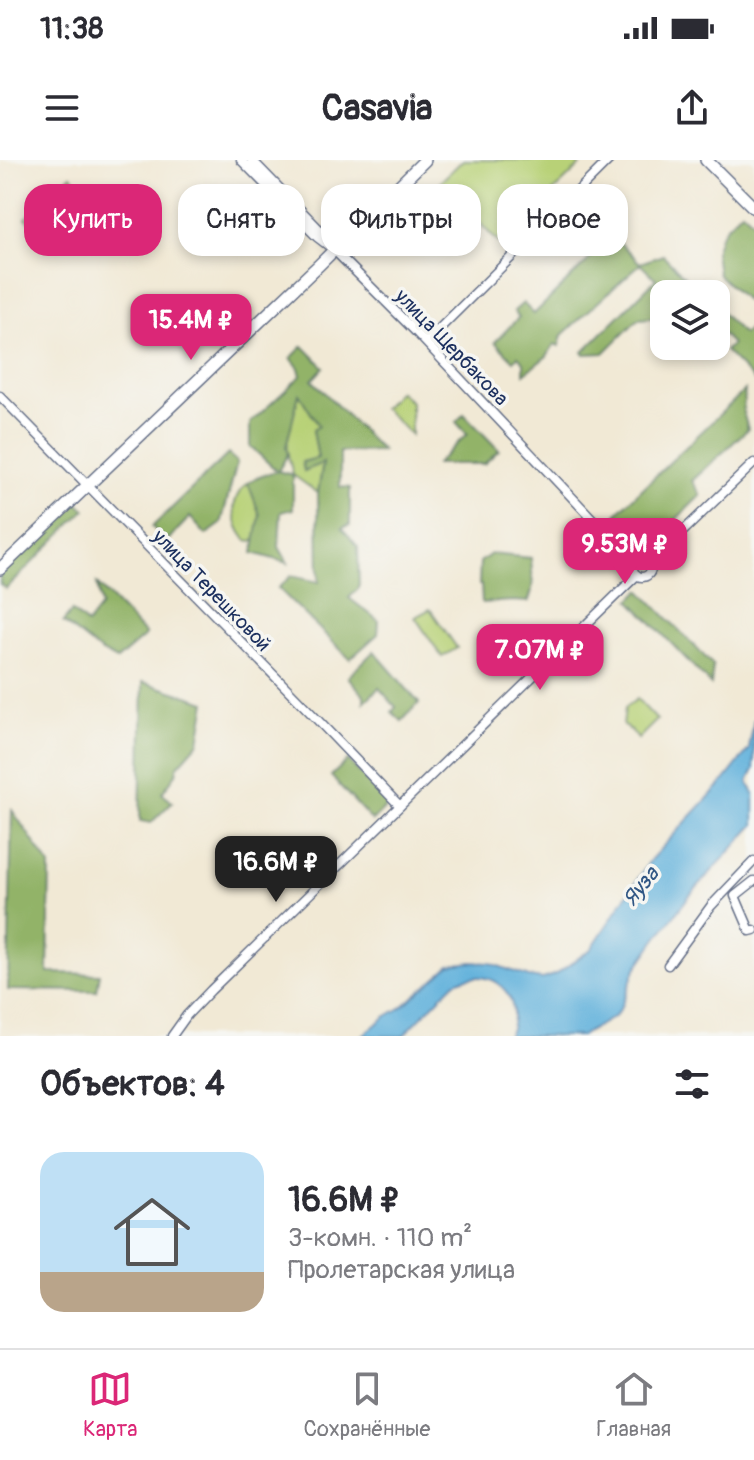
<!DOCTYPE html>
<html lang="ru">
<head>
<meta charset="utf-8">
<style>
	:root { --surface:#fff; --page:#f7f7f7; --text:#2b2b33; --muted:#7c7c81; --line:#e1e1e2; --accent:#db2777 }
	body { margin:0; font-family:Pangolin,sans-serif; background:var(--page); color:var(--text); height:100vh; display:flex; flex-direction:column; font-size:30px; white-space:nowrap }
	* { box-sizing:border-box; margin:0 }
	p { font-size:26px; color:var(--muted) }
	.icon { flex:none; width:44px; height:44px; fill:none; stroke:currentColor; stroke-width:2; stroke-linecap:round; stroke-linejoin:round }
	.map { position:relative; height:876px; overflow:hidden }
	.details { display:flex; flex-direction:column; background:var(--surface); flex:1 }
	.details>* { flex:none }
	.hud { position:absolute; left:24px; top:24px; width:706px; height:72px; display:flex; gap:16px }
	.buttons { position:absolute; left:650px; top:120px; display:grid; gap:16px }
	.buttons a { display:grid; place-items:center; width:80px; height:80px; border-radius:16px; background:var(--surface); box-shadow:0 4px 12px #0003; font-size:40px }
	.price { position:absolute; translate:-50% -68px; padding:0 18px; border-radius:16px; background:var(--accent); color:#fff; font-size:26px; line-height:52px; filter:drop-shadow(0 2px 4px #0008) }
	.price::after { content:''; position:absolute; left:50%; top:48px; width:24px; height:18px; margin-left:-12px; background:inherit; clip-path:polygon(0 0,100% 0,50% 100%) }
	.price.on { background:#222; color:#fff }
	ul { padding:0; list-style:none }
	li { display:flex; align-items:center; gap:24px; height:200px; padding:0 40px }
	li+li { border-top:2px solid var(--line) }
	li span { display:grid; place-items:center; flex:none; width:224px; height:160px; border-radius:24px; color:#555 }
	li>.icon { margin-inline-start:auto }
	span .icon { width:96px; height:96px; fill:#fffc; stroke-width:1 }
	li b { font-size:34px }
	h2 { display:flex; justify-content:space-between; align-items:center; height:96px; padding:0 40px; font-size:34px }
	.pill { padding:0 28px; border-radius:24px; background:var(--surface); box-shadow:0 4px 12px #0003; font-size:28px; line-height:72px }
	.pill.on { background:var(--accent); color:#fff }
	.status { display:flex; justify-content:space-between; align-items:center; height:56px; padding:0 40px; background:var(--surface); direction:ltr }
	.status svg { height:22px; fill:currentColor }
	header { display:flex; justify-content:space-between; align-items:center; height:104px; padding:0 40px; background:var(--surface); font-size:36px; font-weight:700 }
	.tabs { display:flex; justify-content:space-around; align-items:center; height:112px; border-top:2px solid var(--line); background:var(--surface); font-size:22px; color:var(--muted) }
	.tabs a { display:grid; justify-items:center; gap:4px }
	.tabs .on { color:var(--accent) }
	.map>svg:first-child { display:block }
	.green { fill:#b8d177; stroke:#6a806a; stroke-width:2 }
	.forest { fill:#92b368; stroke:#567163; stroke-width:2 }
	.water { fill:#61b1db; stroke:#3e709c; stroke-width:2 }
	.lines { fill:none; stroke-linecap:round; stroke-linejoin:round }
	.minor-casing { stroke:#667088; stroke-width:11 }
	.major-casing { stroke:#667088; stroke-width:14 }
	.minor { stroke:#fff; stroke-width:8 }
	.major { stroke:#fff; stroke-width:11 }
	.labels { text-anchor:middle; stroke-width:7; stroke-linejoin:round; paint-order:stroke }
	.street-label { font-size:20px; fill:#1b2f5e; stroke:#f6f6f2 }
	.water-label { font-size:22px; font-style:italic; fill:#305684; stroke:#f6f6f2 }
</style>
</head>
<body>
<div class="status"><b>11:38</b><svg viewBox="0 0 49 12"><path d="M0 12V9h3v3zM5 12V6h3v6zM10 12V3h3v9zM15 12V0h3v12zM26 1h20v11H26zM47 4h2v5h-2z"/></svg></div>
<header><svg class="icon" aria-label="menu" viewBox="0 0 24 24"><path d="M4 6h16M4 12h16M4 18h16"/></svg>Casavia<svg class="icon" aria-label="share" viewBox="0 0 24 24"><path d="M12 15V3M7 8l5-5 5 5M5 13v7h14v-7"/></svg></header>
<div class="map">
<svg width="754" height="876" viewBox="0 0 754 876">
	<rect width="100%" height="100%" fill="#f6f6f2"/>
	<filter id="ink" filterUnits="userSpaceOnUse"><feTurbulence type="fractalNoise" baseFrequency=".0125" numOctaves="2"/><feDisplacementMap in="SourceGraphic" scale="16" xChannelSelector="R" yChannelSelector="G"/><feConvolveMatrix kernelMatrix="1 2 1 2 8 2 1 2 1" color-interpolation-filters="sRGB"/></filter>
	<filter id="wash" filterUnits="userSpaceOnUse"><feTurbulence type="fractalNoise" baseFrequency=".006" numOctaves="4" result="noise"/><feDisplacementMap in="SourceGraphic" scale="32" xChannelSelector="R" yChannelSelector="G"/><feGaussianBlur stdDeviation="1.8" result="paint"/><feColorMatrix in="noise" values="0 0 0 0 0 0 0 0 0 0 0 0 0 0 0 0 0 1.4 0 .05"/><feComposite in="paint" operator="in"/></filter>
	<g filter="url(#wash)">
		<rect width="100%" height="100%" fill="#f1e9d5"/>
		<path class="green" d="M 463,0 L 575,0 L 580,6 L 499,83 L 440,22 Z
			M 71,15 L 92,36 L 47,79 L 26,58 Z
			M 399,231 L 411,242 L 411,275 L 383,248 Z
			M 299,233 L 319,266 L 313,270 L 318,298 L 303,302 L 323,302 L 318,333 L 293,315 L 286,287 Z
			M 248,323 L 260,354 L 260,378 L 252,381 L 246,380 C 232,362 228,339 248,323 Z
			M 430,449 L 457,488 L 442,497 L 415,457 Z
			M 637,539 L 657,560 L 638,579 L 631,570 L 623,566 L 625,548 Z"/>
		<path class="forest" d="M 742,51 L 754,62 L 754,134 L 746,141 L 718,114 L 715,92 L 720,76 L 727,66 Z
			M 613,76 L 640,103 L 663,95 L 702,134 L 664,134 L 664,157 L 638,159 L 604,193 L 585,194 L 583,192 L 656,119 L 640,104 L 562,175 L 559,186 L 554,184 L 547,196 L 524,214 L 524,202 L 518,196 L 514,201 L 495,182 L 519,157 L 514,151 L 523,143 L 534,154 Z
			M 716,147 L 743,174 L 754,164 L 754,220 L 725,191 L 732,184 L 716,168 Z
			M 303,186 L 324,207 L 312,220 L 382,291 L 340,292 L 340,327 L 350,328 L 350,365 L 342,368 L 358,387 L 359,428 L 349,438 L 379,461 L 378,474 L 350,499 L 278,428 L 291,416 L 319,422 L 318,333 L 323,303 L 304,311 L 302,302 L 318,298 L 313,270 L 319,266 L 299,234 L 286,287 L 288,294 L 278,311 L 293,315 L 293,349 L 281,352 L 279,387 L 288,403 L 253,393 L 260,355 L 248,323 L 257,317 L 277,311 L 250,286 L 250,263 L 301,216 L 299,208 L 291,198 Z
			M 745,230 L 743,252 L 748,269 L 692,321 L 701,335 L 653,382 L 633,361 L 627,365 L 616,354 Z
			M 464,254 L 499,290 L 484,304 L 436,304 L 467,274 L 456,262 Z
			M 228,294 L 237,302 L 221,364 L 206,375 L 190,357 L 167,381 L 152,367 Z
			M 75,340 L 85,350 L 6,429 L 0,424 L 0,413 Z
			M 491,394 L 531,398 C 532,413 535,429 528,442 L 513,441 L 482,443 L 481,425 L 479,425 L 480,402 Z
			M 97,424 L 146,475 L 117,500 L 100,491 L 63,462 L 72,451 L 87,464 L 101,446 Z
			M 640,430 L 713,505 L 711,525 L 630,440 Z
			M 374,491 L 419,543 L 402,561 L 392,552 L 396,547 L 379,528 L 364,542 L 364,535 L 348,517 Z
			M 143,522 L 206,542 L 199,582 L 177,607 L 176,614 L 162,633 L 172,642 L 151,663 L 140,661 Z
			M 348,600 L 388,645 L 372,661 L 331,616 Z
			M 12,650 L 50,706 L 48,813 L 100,814 L 97,831 L 8,830 Z"/>
		<path class="water" d="M 754,559 L 754,609 L 748,622 L 754,634 L 754,665 L 690,735 L 655,781 L 635,810 L 620,849 L 615,856 L 581,876 L 508,876 C 526,837 493,803 454,823 L 403,876 L 362,876 L 385,857 L 402,847 L 450,805 L 472,802 L 490,803 L 529,817 L 543,819 L 556,814 L 591,789 L 651,699 L 722,623 L 749,589 Z"/>
	</g>
	<g filter="url(#ink)">
		<g class="lines">
			<defs>
				<path id="minor" d="M 241,0 L 317,77 L 334,90 L 417,173 L 634,403
					M 252,0 L 322,72
					M 426,182 L 609,0
					M 0,236 L 307,549 L 400,646
					M633 408a9 9 0 1 1 18 0a9 9 0 1 1-18 0Z
					M 649,404 L 754,303
					M 754,721 L 735,736 L 750,771 L 754,770
					M 668,805 L 711,746 L 754,701
					M 172,876 L 187,855 L 211,830 L 637,415"/>
				<path id="major" d="M 706,0 L 754,48
					M 0,409 L 319,105 L 425,0"/>
			</defs>
			<use href="#minor" class="minor-casing"/>
			<use href="#major" class="major-casing"/>
			<use href="#minor" class="minor"/>
			<use href="#major" class="major"/>
		</g>
	</g>
	<g class="labels">
		<g class="street-label">
			<text transform="translate(452 187) rotate(46)" y="7">улица Щербакова</text>
			<text transform="translate(212 430) rotate(46)" y="7">улица Терешковой</text>
		</g>
		<g class="water-label">
			<text transform="translate(640 726) rotate(-51)" y="8">Яуза</text>
		</g>
	</g>
</svg>
<div class="buttons">
<a><svg class="icon" aria-label="layers" viewBox="0 0 24 24"><path d="M12 4l9 5-9 5-9-5zM3 14l9 5 9-5"/></svg></a>
</div>
<b class="price" style="left:191px;top:202px">15.4M ₽</b>
<b class="price" style="left:625px;top:426px">9.53M ₽</b>
<b class="price" style="left:540px;top:532px">7.07M ₽</b>
<b class="price on" style="left:276px;top:744px">16.6M ₽</b>
<div class="hud">
<a class="pill on">Купить</a>
<a class="pill">Снять</a>
<a class="pill">Фильтры</a>
<a class="pill">Новое</a>
</div>
</div>
<section class="details">
<h2>Объектов: 4<svg class="icon" aria-label="filters" viewBox="0 0 24 24"><path d="M4 7h16M4 17h16"/><circle cx="9" cy="7" r="2"/><circle cx="15" cy="17" r="2"/></svg></h2>
<ul>
<li><span style="background:linear-gradient(#bfe0f5 75%,#b9a48a 0)"><svg class="icon" aria-label="home" viewBox="0 0 24 24"><path d="M3 11l9-7 9 7M6 9v11h12V9"/></svg></span><div><b>16.6M ₽</b><p>3-комн. · 110 m²</p><p>Пролетарская улица</p></div></li>
</ul>
</section>
<nav class="tabs">
<a class="on"><svg class="icon" aria-label="map" viewBox="0 0 24 24"><path d="M3 6l6-2 6 2 6-2v14l-6 2-6-2-6 2zM9 4v14M15 6v14"/></svg>Карта</a>
<a><svg class="icon" aria-label="saved" viewBox="0 0 24 24"><path d="M7 4h10v16l-5-4-5 4z"/></svg>Сохранённые</a>
<a><svg class="icon" aria-label="home" viewBox="0 0 24 24"><path d="M3 11l9-7 9 7M6 9v11h12V9"/></svg>Главная</a>
</nav>
</body>
</html>
